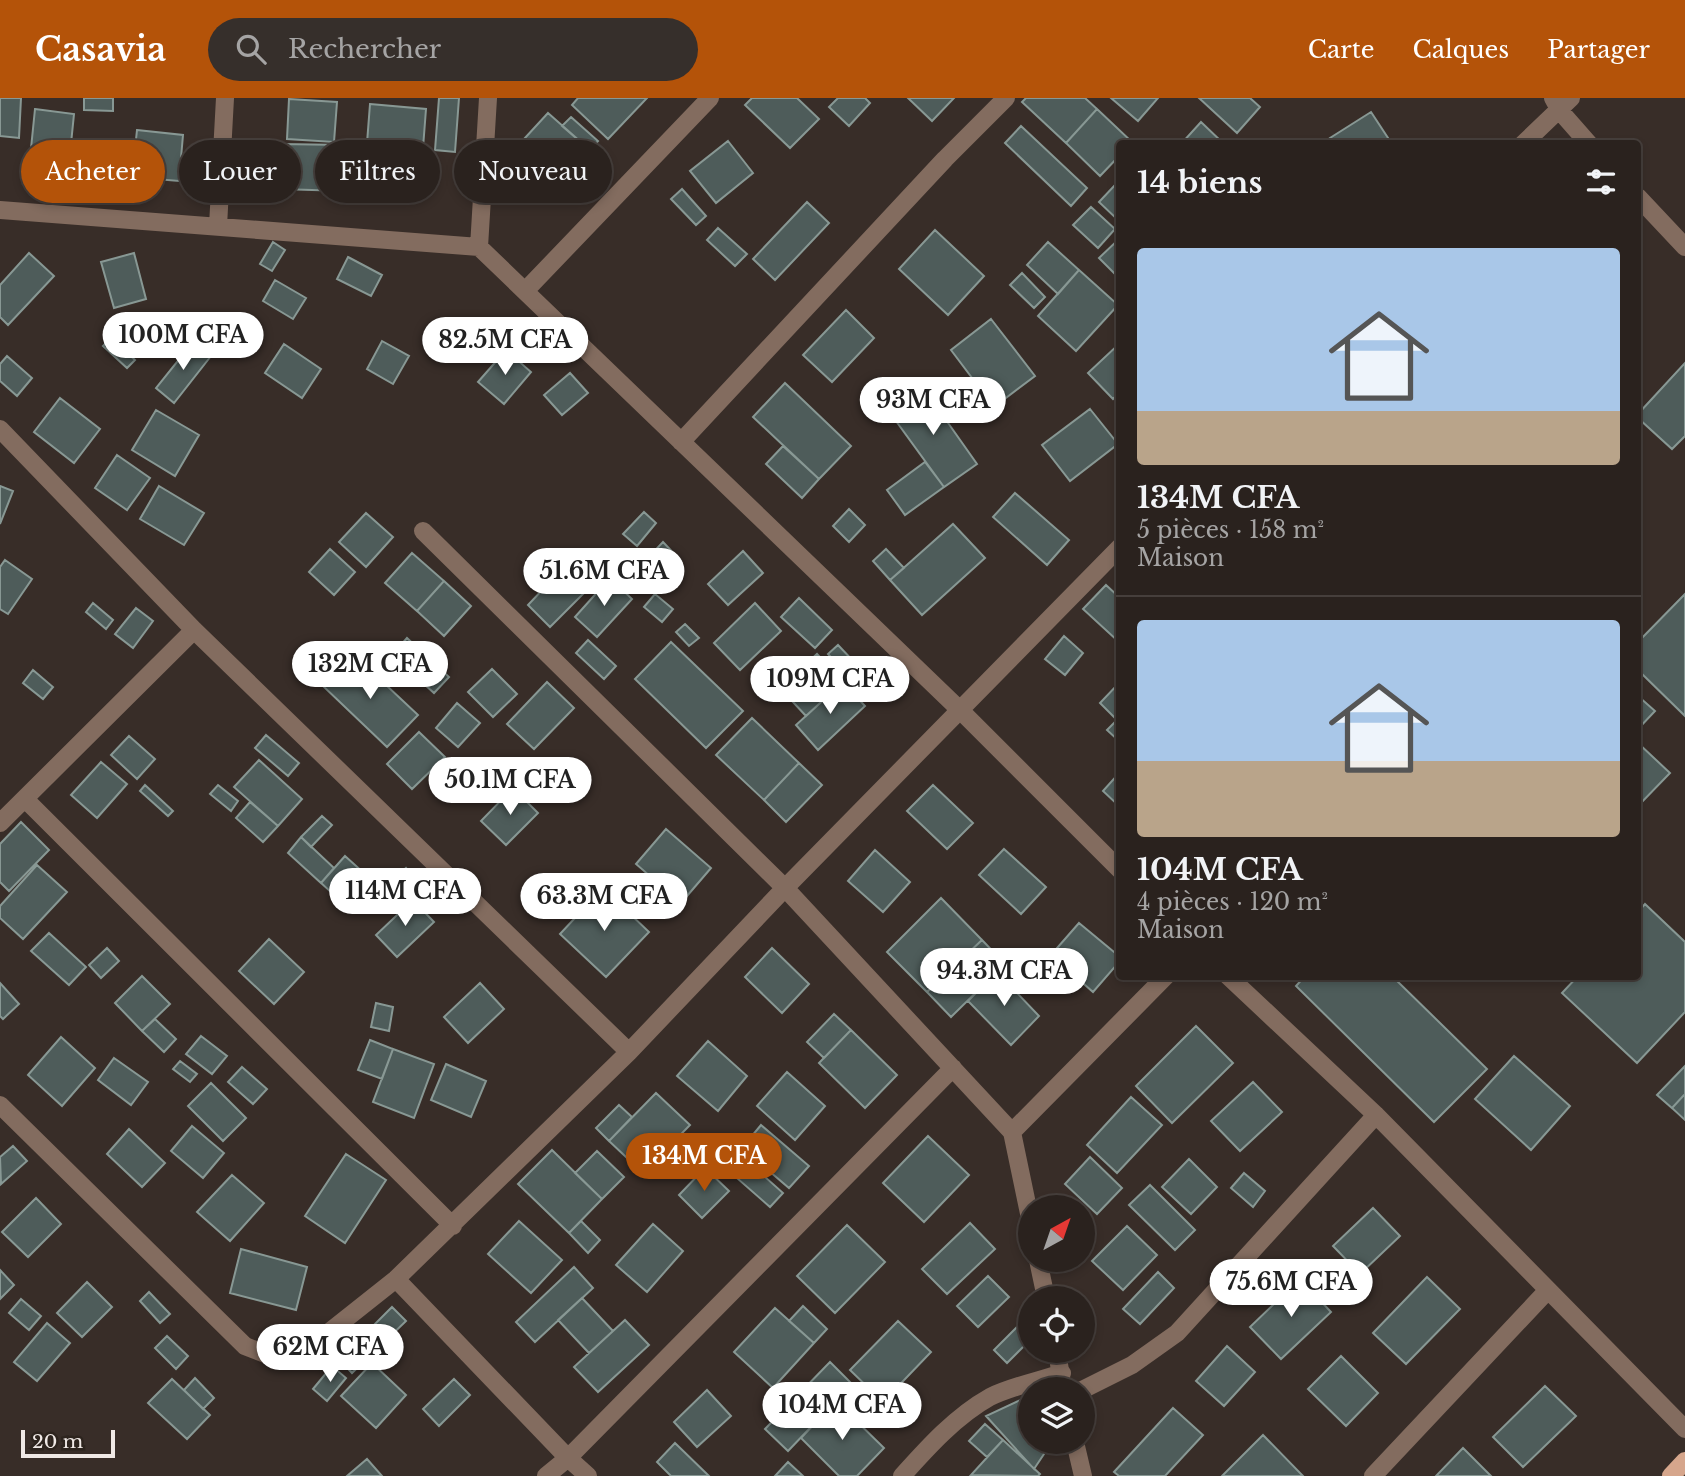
<!DOCTYPE html>
<html lang="fr">
<head>
<meta charset="utf-8">
<style>
	:root { --surface:#2a221e; --page:#362f2b; --text:#f1f3f6; --muted:#a5a4a4; --line:#463f3c; --accent:#b45309 }
	body { margin:0; font-family:"Libre Baskerville",serif; background:var(--page); color:var(--text); height:100vh; display:flex; flex-direction:column; font-size:26px; white-space:nowrap }
	* { box-sizing:border-box; margin:0 }
	p { font-size:23px; color:var(--muted) }
	.icon { flex:none; width:38px; height:38px; fill:none; stroke:currentColor; stroke-width:2; stroke-linecap:round; stroke-linejoin:round }
	.map { position:relative; flex:1; overflow:hidden }
	.sheet { position:absolute; left:1116px; top:42px; width:525px; height:840px; display:flex; flex-direction:column; background:var(--surface); border-radius:7px; box-shadow:0 4px 10px #0003,0 0 0 2px var(--line) }
	.sheet>* { flex:none }
	.hud { position:absolute; left:21px; top:42px; width:665px; height:63px; display:flex; gap:14px }
	.needle { width:46px; rotate:40deg }
	.controls { position:absolute; left:1018px; top:1097px; display:grid; gap:14px }
	.controls a { display:grid; place-items:center; width:77px; height:77px; border-radius:50%; background:var(--surface); box-shadow:0 4px 10px #0003,0 0 0 2px var(--line); font-size:35px }
	.scale { position:absolute; left:21px; bottom:18px; width:94px; box-sizing:border-box; padding-left:7px; border:4px solid #f0e9e6; border-top:0; font-size:19px; line-height:24px; white-space:nowrap; color:#f0e9e6; -webkit-text-stroke:5px #2d241e; paint-order:stroke }
	.price { position:absolute; translate:-50% -60px; padding:0 16px; border-radius:24px; background:#fff; color:#222; font-size:23px; line-height:46px; filter:drop-shadow(0 2px 4px #0008) }
	.price::after { content:''; position:absolute; left:50%; top:42px; width:21px; height:16px; margin-left:-10px; background:inherit; clip-path:polygon(0 0,100% 0,50% 100%) }
	.price.on { background:var(--accent); color:#fff }
	ul { padding:0; list-style:none }
	li { display:grid; align-content:center; gap:14px; height:371px; padding:0 21px }
	li+li { border-top:2px solid var(--line) }
	li span { display:grid; place-items:center; height:217px; border-radius:7px; color:#555 }
	li>.icon { margin-inline-start:auto }
	span .icon { width:126px; height:126px; fill:#fffc; stroke-width:1 }
	li b { font-size:30px }
	h2 { display:flex; justify-content:space-between; align-items:center; height:84px; padding:0 21px; font-size:30px }
	.pill { padding:0 24px; border-radius:32px; background:var(--surface); box-shadow:0 4px 10px #0003,0 0 0 2px var(--line); font-size:24px; line-height:63px }
	.pill.on { background:var(--accent); color:#fff }
	header { display:flex; align-items:center; gap:42px; box-sizing:border-box; height:98px; padding:0 35px; background:var(--accent); color:#fff }
	header strong { font-size:33px }
	nav { display:flex; gap:38px; margin-inline-start:auto; font-size:24px }
	.search { width:490px; height:63px; background:var(--page); display:flex; align-items:center; gap:18px; box-sizing:border-box; padding:0 24px; border-radius:38px; color:var(--muted); font-size:26px }
	.map>svg:first-child { display:block }
	.building { fill:#4e5c5a; stroke:#889894; stroke-width:2 }
	.lines { fill:none; stroke-linecap:round; stroke-linejoin:round }
	.minor { stroke:#836c5f; stroke-width:18 }
	.major { stroke:#d6a68c; stroke-width:18 }
</style>
</head>
<body>
<header>
<strong>Casavia</strong>
<div class="search"><svg class="icon" aria-label="search" viewBox="0 0 24 24"><circle cx="10" cy="10" r="6"/><path d="M15 15l6 6"/></svg>Rechercher</div>
<nav><a>Carte</a><a>Calques</a><a>Partager</a></nav>
</header>
<div class="map">
<svg width="1685" height="1378" viewBox="0 0 1685 1378">
	<rect width="100%" height="100%" fill="#382d28"/>
	<path class="building" d="M 0,0 L 21,0 L 19,40 L 0,38 Z
		M 84,0 L 113,0 L 113,13 L 84,12 Z
		M 439,0 L 459,0 L 455,54 L 435,52 Z
		M 578,0 L 647,0 L 608,41 L 572,7 Z
		M 752,0 L 797,0 L 819,21 L 790,50 L 745,7 Z
		M 838,0 L 865,0 L 870,5 L 849,28 L 829,9 Z
		M 908,0 L 954,0 L 932,23 Z
		M 1026,0 L 1085,0 L 1097,11 L 1066,45 L 1022,4 Z
		M 1111,0 L 1158,0 L 1138,23 Z
		M 1199,0 L 1250,0 L 1260,9 L 1237,35 Z
		M 289,1 L 337,4 L 334,44 L 287,41 Z
		M 370,6 L 426,11 L 423,50 L 367,45 Z
		M 35,11 L 74,16 L 67,85 L 28,80 Z
		M 1097,11 L 1132,44 L 1120,46 L 1120,57 L 1100,78 L 1066,45 Z
		M 1371,14 L 1392,46 L 1334,46 L 1330,40 Z
		M 548,15 L 590,52 L 555,91 L 513,53 Z
		M 571,19 L 598,43 L 590,52 L 562,28 Z
		M 1201,24 L 1224,46 L 1181,46 Z
		M 1021,28 L 1087,90 L 1071,108 L 1005,45 Z
		M 137,32 L 183,37 L 179,83 L 132,79 Z
		M 728,43 L 753,75 L 716,105 L 690,73 Z
		M 243,45 L 263,45 L 263,67 L 243,66 Z
		M 281,46 L 344,47 L 344,93 L 280,91 Z
		M 97,51 L 121,53 L 119,94 L 94,92 Z
		M 1116,86 L 1120,90 L 1120,124 L 1099,104 Z
		M 682,91 L 706,118 L 696,127 L 671,101 Z
		M 807,104 L 829,125 L 775,182 L 753,161 Z
		M 1091,109 L 1115,131 L 1098,150 L 1073,127 Z
		M 718,130 L 747,156 L 735,168 L 707,142 Z
		M 935,132 L 984,178 L 948,217 L 899,171 Z
		M 1120,140 L 1120,181 L 1099,160 Z
		M 273,144 L 285,152 L 272,173 L 260,166 Z
		M 1048,144 L 1079,172 L 1058,196 L 1027,167 Z
		M 29,155 L 54,178 L 8,227 L 0,219 L 0,187 Z
		M 134,155 L 146,201 L 114,210 L 101,164 Z
		M 348,159 L 382,177 L 371,198 L 337,181 Z
		M 1079,172 L 1118,207 L 1076,253 L 1038,218 Z
		M 1022,175 L 1045,199 L 1034,210 L 1010,187 Z
		M 275,182 L 306,200 L 293,221 L 263,203 Z
		M 846,212 L 874,240 L 832,284 L 803,257 Z
		M 991,221 L 1035,278 L 994,309 L 951,252 Z
		M 524,225 L 547,252 L 539,259 L 515,232 Z
		M 111,240 L 135,262 L 127,270 L 103,248 Z
		M 382,243 L 409,258 L 393,286 L 367,271 Z
		M 193,244 L 211,258 L 174,305 L 156,290 Z
		M 1120,245 L 1120,294 L 1113,301 L 1088,275 Z
		M 284,246 L 321,271 L 302,300 L 265,275 Z
		M 506,252 L 531,274 L 504,306 L 478,284 Z
		M 7,258 L 32,280 L 17,298 L 0,283 L 0,266 Z
		M 1685,265 L 1685,338 L 1672,351 L 1638,320 L 1638,316 Z
		M 570,275 L 588,295 L 562,317 L 544,297 Z
		M 785,285 L 851,348 L 819,381 L 753,319 Z
		M 922,288 L 977,366 L 944,389 L 888,312 Z
		M 60,300 L 100,331 L 74,365 L 34,334 Z
		M 1090,311 L 1118,346 L 1070,383 L 1042,347 Z
		M 156,312 L 199,337 L 175,378 L 132,352 Z
		M 783,348 L 819,381 L 802,400 L 766,366 Z
		M 117,357 L 150,380 L 127,412 L 95,390 Z
		M 925,364 L 944,389 L 905,417 L 887,392 Z
		M 0,388 L 13,393 L 0,426 Z
		M 159,388 L 204,415 L 184,447 L 140,421 Z
		M 1015,395 L 1069,442 L 1047,467 L 993,419 Z
		M 849,411 L 865,427 L 849,444 L 833,428 Z
		M 644,414 L 656,425 L 637,448 L 623,436 Z
		M 366,415 L 393,439 L 366,469 L 339,444 Z
		M 953,426 L 985,460 L 922,517 L 890,482 Z
		M 663,444 L 681,463 L 664,480 L 646,462 Z
		M 330,451 L 355,474 L 334,497 L 309,474 Z
		M 886,451 L 904,470 L 890,482 L 873,463 Z
		M 743,453 L 763,475 L 728,507 L 708,486 Z
		M 412,455 L 444,483 L 417,513 L 385,485 Z
		M 5,462 L 32,481 L 8,516 L 0,511 L 0,469 Z
		M 566,467 L 589,490 L 550,529 L 528,507 Z
		M 610,480 L 632,501 L 597,539 L 575,519 Z
		M 444,483 L 471,508 L 444,538 L 417,513 Z
		M 1106,487 L 1120,500 L 1120,545 L 1083,511 Z
		M 655,496 L 673,511 L 662,524 L 644,509 Z
		M 1685,496 L 1685,618 L 1638,572 L 1638,544 Z
		M 799,500 L 832,532 L 815,550 L 781,519 Z
		M 93,505 L 113,522 L 106,531 L 86,514 Z
		M 755,505 L 781,533 L 740,572 L 714,545 Z
		M 136,510 L 153,523 L 133,550 L 115,536 Z
		M 685,526 L 699,540 L 689,548 L 676,534 Z
		M 1064,538 L 1083,555 L 1065,577 L 1045,561 Z
		M 407,540 L 449,579 L 434,595 L 392,557 Z
		M 588,542 L 616,568 L 604,581 L 576,555 Z
		M 671,544 L 743,613 L 706,650 L 635,581 Z
		M 838,547 L 875,586 L 865,596 L 828,556 Z
		M 353,556 L 418,617 L 387,649 L 323,588 Z
		M 817,556 L 843,584 L 806,618 L 780,590 Z
		M 492,571 L 517,596 L 493,619 L 468,594 Z
		M 33,572 L 53,589 L 43,601 L 23,585 Z
		M 547,584 L 574,610 L 534,651 L 507,626 Z
		M 843,584 L 865,608 L 818,652 L 796,627 Z
		M 1120,584 L 1120,619 L 1117,622 L 1100,605 Z
		M 1638,598 L 1655,613 L 1638,631 Z
		M 457,605 L 480,625 L 458,649 L 436,630 Z
		M 1120,619 L 1120,644 L 1107,632 Z
		M 752,620 L 799,665 L 764,702 L 716,657 Z
		M 419,634 L 445,659 L 412,691 L 387,666 Z
		M 266,637 L 299,665 L 288,678 L 255,650 Z
		M 129,638 L 155,661 L 137,681 L 111,657 Z
		M 1638,645 L 1670,675 L 1638,708 Z
		M 259,662 L 302,701 L 278,728 L 234,689 Z
		M 101,664 L 127,686 L 97,720 L 71,697 Z
		M 799,665 L 822,687 L 786,724 L 764,702 Z
		M 1120,674 L 1120,709 L 1103,693 Z
		M 145,687 L 173,713 L 168,718 L 140,693 Z
		M 218,687 L 238,703 L 231,713 L 210,696 Z
		M 933,687 L 973,725 L 947,751 L 907,713 Z
		M 513,690 L 538,715 L 506,747 L 481,723 Z
		M 250,704 L 278,728 L 263,744 L 236,720 Z
		M 322,718 L 332,727 L 311,749 L 301,739 Z
		M 21,724 L 49,752 L 9,793 L 0,784 L 0,746 Z
		M 666,731 L 711,770 L 681,805 L 636,766 Z
		M 301,739 L 334,770 L 321,785 L 288,755 Z
		M 1004,751 L 1046,789 L 1021,816 L 979,777 Z
		M 875,752 L 910,784 L 883,814 L 848,783 Z
		M 345,758 L 365,776 L 341,803 L 321,785 Z
		M 37,767 L 67,794 L 23,841 L 0,820 L 0,808 Z
		M 406,770 L 416,781 L 393,801 L 384,790 Z
		M 603,790 L 649,834 L 606,879 L 560,836 Z
		M 941,800 L 982,842 L 927,894 L 887,854 Z
		M 413,802 L 434,824 L 397,859 L 376,837 Z
		M 1645,806 L 1685,844 L 1685,914 L 1637,965 L 1562,895 L 1578,878 L 1638,878 L 1638,814 Z
		M 1079,825 L 1120,859 L 1120,863 L 1093,894 L 1051,857 Z
		M 49,835 L 86,869 L 69,887 L 31,853 Z
		M 269,841 L 304,874 L 274,906 L 239,873 Z
		M 982,842 L 1005,866 L 951,919 L 927,894 Z
		M 107,850 L 119,863 L 101,880 L 89,867 Z
		M 772,850 L 809,886 L 782,915 L 745,879 Z
		M 997,874 L 1039,918 L 1011,947 L 968,903 Z
		M 142,878 L 170,906 L 142,933 L 115,905 Z
		M 1305,878 L 1392,878 L 1487,971 L 1434,1024 L 1296,888 Z
		M 0,885 L 19,906 L 3,921 L 0,918 Z
		M 480,885 L 504,911 L 468,945 L 444,919 Z
		M 376,905 L 393,909 L 389,933 L 371,929 Z
		M 834,916 L 851,932 L 824,960 L 807,944 Z
		M 155,921 L 176,941 L 164,954 L 142,933 Z
		M 1196,928 L 1233,965 L 1172,1025 L 1136,988 Z
		M 851,932 L 897,977 L 865,1010 L 819,965 Z
		M 201,938 L 227,958 L 212,976 L 186,956 Z
		M 61,939 L 95,970 L 62,1008 L 28,977 Z
		M 370,942 L 393,951 L 382,981 L 358,972 Z
		M 708,943 L 747,978 L 718,1013 L 677,978 Z
		M 393,951 L 434,966 L 414,1020 L 373,1004 Z
		M 1514,958 L 1570,1008 L 1531,1052 L 1475,1001 Z
		M 114,960 L 148,984 L 131,1007 L 98,982 Z
		M 180,963 L 197,976 L 190,984 L 173,971 Z
		M 446,966 L 486,983 L 471,1019 L 431,1002 Z
		M 1685,968 L 1685,996 L 1672,1010 L 1657,997 Z
		M 242,969 L 267,991 L 253,1006 L 228,984 Z
		M 787,974 L 825,1008 L 795,1042 L 757,1008 Z
		M 1253,984 L 1282,1014 L 1240,1053 L 1211,1023 Z
		M 211,985 L 246,1020 L 223,1043 L 188,1008 Z
		M 656,995 L 690,1027 L 643,1075 L 609,1043 Z
		M 1685,996 L 1685,1022 L 1672,1010 Z
		M 1131,999 L 1162,1027 L 1117,1075 L 1087,1047 Z
		M 619,1007 L 632,1019 L 609,1043 L 596,1030 Z
		M 761,1027 L 809,1068 L 789,1090 L 742,1050 Z
		M 192,1028 L 224,1055 L 203,1080 L 171,1053 Z
		M 129,1031 L 165,1065 L 142,1089 L 107,1056 Z
		M 718,1037 L 783,1095 L 770,1109 L 705,1052 Z
		M 928,1038 L 969,1077 L 924,1124 L 883,1085 Z
		M 13,1048 L 27,1063 L 1,1086 L 0,1059 Z
		M 552,1052 L 602,1101 L 569,1135 L 518,1086 Z
		M 597,1053 L 624,1079 L 602,1101 L 575,1075 Z
		M 346,1056 L 386,1082 L 345,1145 L 305,1118 Z
		M 1090,1059 L 1122,1090 L 1097,1116 L 1065,1086 Z
		M 1189,1061 L 1217,1089 L 1191,1116 L 1162,1089 Z
		M 705,1070 L 729,1093 L 702,1120 L 679,1097 Z
		M 1244,1075 L 1265,1093 L 1253,1109 L 1231,1090 Z
		M 232,1077 L 264,1105 L 230,1143 L 197,1114 Z
		M 1150,1087 L 1195,1132 L 1175,1152 L 1129,1107 Z
		M 36,1100 L 61,1126 L 28,1159 L 2,1134 Z
		M 1373,1110 L 1400,1138 L 1360,1176 L 1333,1148 Z
		M 519,1123 L 562,1162 L 531,1195 L 488,1156 Z
		M 581,1123 L 600,1142 L 588,1155 L 569,1135 Z
		M 970,1125 L 995,1151 L 947,1196 L 922,1171 Z
		M 653,1126 L 683,1153 L 647,1194 L 616,1167 Z
		M 847,1127 L 885,1164 L 835,1215 L 797,1178 Z
		M 1127,1128 L 1157,1157 L 1123,1192 L 1092,1163 Z
		M 241,1151 L 307,1169 L 296,1212 L 230,1195 Z
		M 574,1169 L 593,1190 L 535,1244 L 516,1224 Z
		M 0,1172 L 14,1187 L 0,1201 Z
		M 1158,1174 L 1174,1190 L 1140,1226 L 1123,1211 Z
		M 988,1178 L 1009,1199 L 978,1229 L 957,1208 Z
		M 1427,1179 L 1460,1211 L 1406,1266 L 1373,1235 Z
		M 1300,1181 L 1331,1214 L 1281,1261 L 1250,1229 Z
		M 87,1184 L 112,1209 L 82,1239 L 57,1215 Z
		M 149,1194 L 170,1216 L 160,1225 L 140,1203 Z
		M 582,1200 L 613,1233 L 589,1255 L 558,1222 Z
		M 21,1201 L 41,1218 L 29,1232 L 9,1215 Z
		M 803,1208 L 827,1231 L 814,1245 L 789,1223 Z
		M 392,1209 L 406,1223 L 379,1249 L 366,1235 Z
		M 775,1210 L 814,1245 L 773,1290 L 734,1254 Z
		M 625,1222 L 649,1247 L 598,1294 L 574,1269 Z
		M 898,1223 L 931,1254 L 883,1304 L 850,1272 Z
		M 1023,1223 L 1031,1231 L 1031,1241 L 1007,1265 L 994,1252 Z
		M 47,1225 L 70,1245 L 37,1283 L 14,1264 Z
		M 167,1238 L 188,1258 L 176,1271 L 155,1250 Z
		M 355,1239 L 372,1256 L 352,1275 L 336,1258 Z
		M 1227,1248 L 1255,1274 L 1224,1308 L 1196,1283 Z
		M 1341,1258 L 1378,1295 L 1346,1328 L 1308,1291 Z
		M 830,1264 L 852,1286 L 788,1353 L 765,1331 Z
		M 372,1265 L 406,1297 L 376,1330 L 341,1298 Z
		M 332,1268 L 346,1280 L 327,1303 L 313,1291 Z
		M 195,1280 L 214,1300 L 203,1311 L 184,1292 Z
		M 172,1281 L 210,1317 L 187,1341 L 148,1305 Z
		M 454,1281 L 470,1297 L 439,1328 L 423,1311 Z
		M 1545,1288 L 1576,1318 L 1523,1369 L 1493,1339 Z
		M 707,1292 L 731,1318 L 697,1349 L 674,1324 Z
		M 1031,1297 L 1031,1344 L 1042,1344 L 1044,1356 L 1034,1371 L 986,1318 Z
		M 836,1303 L 884,1350 L 857,1378 L 839,1378 L 801,1340 Z
		M 1173,1310 L 1203,1337 L 1165,1378 L 1119,1378 L 1114,1374 Z
		M 985,1326 L 1003,1342 L 987,1359 L 969,1343 Z
		M 1263,1337 L 1303,1378 L 1222,1378 Z
		M 1003,1342 L 1040,1376 L 1038,1378 L 971,1377 Z
		M 675,1345 L 709,1378 L 671,1378 L 657,1364 Z
		M 1463,1350 L 1491,1378 L 1436,1378 Z
		M 367,1361 L 382,1378 L 347,1378 Z
		M 788,1364 L 803,1378 L 775,1378 Z"/>
	<g class="lines">
		<path class="minor" d="M 1553,0 L 1560,13 L 1589,46
			M 1523,46 L 1571,0
			M 1638,99 L 1685,149
			M 0,112 L 479,149 L 961,613 L 1120,772
			M 218,128 L 225,0
			M 479,149 L 488,0
			M 525,193 L 710,0
			M 0,331 L 194,532 L 629,954
			M 681,344 L 945,61 L 1006,0
			M 423,433 L 785,790 L 1012,1034 L 1031,1125
			M 25,701 L 453,1128
			M 0,725 L 194,532
			M 1228,878 L 1376,1017 L 1685,1331
			M 0,1007 L 245,1248 L 268,1257 L 285,1258 L 309,1250 L 396,1181 L 629,954 L 785,790 L 1120,449
			M 1012,1034 L 1166,878
			M 1038,1162 L 1046,1200
			M 396,1181 L 568,1360 L 546,1378
			M 1057,1253 L 1063,1292
			M 1082,1292 L 1132,1267 L 1177,1235 L 1376,1017
			M 1075,1344 L 1083,1378
			M 588,1378 L 568,1360 L 953,970
			M 902,1378 C 928,1349 956,1318 990,1299 C 1012,1288 1039,1283 1062,1275
			M 1373,1378 L 1548,1192"/>
		<path class="major" d="M 1671,1378 L 1685,1363"/>
	</g>
</svg>
<div class="controls">
<a><svg class="needle" viewBox="-14 -14 28 28"><path d="M0-13l5 13h-10z" fill="#e53935"/><path d="M0 13l5-13h-10z" fill="#a5a4a4"/></svg></a>
<a><svg class="icon" aria-label="locate" viewBox="0 0 24 24"><circle cx="12" cy="12" r="6"/><path d="M12 2v4M12 18v4M2 12h4M18 12h4"/></svg></a>
<a><svg class="icon" aria-label="layers" viewBox="0 0 24 24"><path d="M12 4l9 5-9 5-9-5zM3 14l9 5 9-5"/></svg></a>
</div>
<div class="scale">20 m</div>
<b class="price" style="left:183px;top:274px">100M CFA</b>
<b class="price" style="left:505px;top:279px">82.5M CFA</b>
<b class="price" style="left:933px;top:339px">93M CFA</b>
<b class="price" style="left:604px;top:510px">51.6M CFA</b>
<b class="price" style="left:370px;top:603px">132M CFA</b>
<b class="price" style="left:830px;top:618px">109M CFA</b>
<b class="price" style="left:510px;top:719px">50.1M CFA</b>
<b class="price" style="left:405px;top:830px">114M CFA</b>
<b class="price" style="left:604px;top:835px">63.3M CFA</b>
<b class="price" style="left:1004px;top:910px">94.3M CFA</b>
<b class="price on" style="left:704px;top:1095px">134M CFA</b>
<b class="price" style="left:1291px;top:1221px">75.6M CFA</b>
<b class="price" style="left:330px;top:1286px">62M CFA</b>
<b class="price" style="left:842px;top:1344px">104M CFA</b>
<div class="hud">
<a class="pill on">Acheter</a>
<a class="pill">Louer</a>
<a class="pill">Filtres</a>
<a class="pill">Nouveau</a>
</div>
<section class="sheet">
<h2>14 biens<svg class="icon" aria-label="filters" viewBox="0 0 24 24"><path d="M4 7h16M4 17h16"/><circle cx="9" cy="7" r="2"/><circle cx="15" cy="17" r="2"/></svg></h2>
<ul>
<li><span style="background:linear-gradient(#a9c7e8 75%,#b9a48a 0)"><svg class="icon" aria-label="home" viewBox="0 0 24 24"><path d="M3 11l9-7 9 7M6 9v11h12V9"/></svg></span><div><b>134M CFA</b><p>5 pièces · 158 m²</p><p>Maison</p></div></li>
<li><span style="background:linear-gradient(#a9c7e8 65%,#b9a48a 0)"><svg class="icon" aria-label="home" viewBox="0 0 24 24"><path d="M3 11l9-7 9 7M6 9v11h12V9"/></svg></span><div><b>104M CFA</b><p>4 pièces · 120 m²</p><p>Maison</p></div></li>
</ul>
</section>
</div>
</body>
</html>
